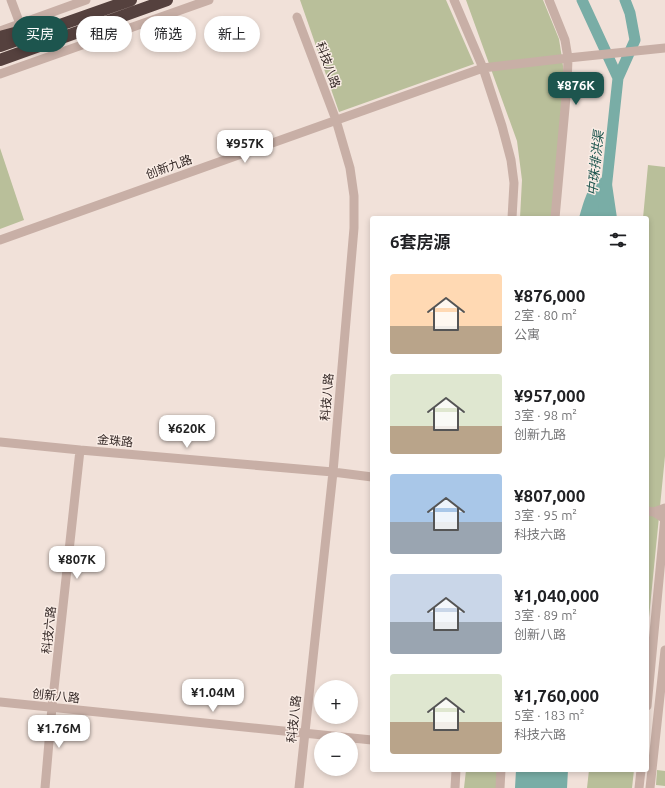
<!DOCTYPE html>
<html lang="zh">
<head>
<meta charset="utf-8">
<style>
	:root { --surface:#fff; --page:#f2f2f2; --text:#202124; --muted:#757577; --accent:#1d554e }
	body { margin:0; font-family:Ubuntu,"Noto Sans SC",sans-serif; background:var(--page); color:var(--text); height:100vh; display:flex; flex-direction:column; font-size:15px; white-space:nowrap }
	* { box-sizing:border-box; margin:0 }
	p { font-size:13px; color:var(--muted) }
	.icon { flex:none; width:22px; height:22px; fill:none; stroke:currentColor; stroke-width:2; stroke-linecap:round; stroke-linejoin:round }
	.map { position:relative; flex:1; overflow:hidden }
	.sheet { position:absolute; left:370px; top:216px; width:279px; height:556px; display:flex; flex-direction:column; background:var(--surface); border-radius:4px; box-shadow:0 2px 6px #0003 }
	.sheet>* { flex:none }
	.top-card { position:absolute; left:12px; top:16px; width:298px; height:36px; display:flex; gap:8px }
	.tools { position:absolute; left:314px; top:680px; display:grid; gap:8px }
	.tools a { display:grid; place-items:center; width:44px; height:44px; border-radius:50%; background:var(--surface); box-shadow:0 2px 6px #0003; font-size:20px }
	.price { position:absolute; translate:-50% -34px; padding:0 9px; border-radius:8px; background:#fff; color:#222; font-size:13px; line-height:26px; filter:drop-shadow(0 1px 2px #0008) }
	.price::after { content:''; position:absolute; left:50%; top:24px; width:12px; height:9px; margin-left:-6px; background:inherit; clip-path:polygon(0 0,100% 0,50% 100%) }
	.price.active { background:var(--accent); color:#fff }
	ul { padding:0; list-style:none }
	li { display:flex; align-items:center; gap:12px; height:100px; padding:0 20px }
	li span { display:grid; place-items:center; flex:none; width:112px; height:80px; border-radius:4px; color:#555 }
	li>.icon { margin-inline-start:auto }
	span .icon { width:48px; height:48px; fill:#fffc; stroke-width:1 }
	li b { font-size:17px }
	h2 { display:flex; justify-content:space-between; align-items:center; height:48px; padding:0 20px; font-size:17px }
	.pill { padding:0 14px; border-radius:18px; background:var(--surface); box-shadow:0 2px 6px #0003; font-size:14px; line-height:36px }
	.pill.active { background:var(--accent); color:#fff }
	.map>svg:first-child { display:block }
	.green { fill:#b9bf9a }
	.water { fill:#79ada6 }
	.lines { fill:none; stroke-linecap:round; stroke-linejoin:round }
	.river { stroke:#79ada6; stroke-width:11 }
	.minor { stroke:#c8afa6; stroke-width:9 }
	.highway { stroke:#55413e; stroke-width:12 }
	.labels { text-anchor:middle; stroke-width:3; stroke-linejoin:round; paint-order:stroke }
	.street-label { font-size:12px; fill:#342826; stroke:#f9ece5 }
	.water-label { font-size:13px; font-style:italic; fill:#1d554e; stroke:#f9ece5 }
</style>
</head>
<body>
<div class="map">
<svg width="665" height="788" viewBox="0 0 665 788">
	<rect width="100%" height="100%" fill="#f1e1d9"/>
	<path class="green" d="M 300,0 L 446,0 L 474,64 L 339,112 Z
		M 466,0 L 543,0 L 559,39 L 562,58 L 564,74 L 552,218 L 520,218 L 522,180 L 517,141 Z
		M 0,148 L 24,220 L 0,229 Z
		M 648,165 L 665,167 L 665,456 L 647,638 L 647,218 L 643,218 Z
		M 466,770 L 498,770 L 496,788 L 464,788 Z
		M 589,770 L 634,770 L 632,788 L 587,788 Z
		M 657,770 L 665,771 L 665,786 L 656,785 Z"/>
	<path class="water" d="M 607,177 L 612,184 L 617,218 L 579,218 C 582,208 588,184 597,179 C 599,178 604,177 607,177 Z
		M 516,770 L 568,770 L 567,788 L 515,788 Z"/>
	<g class="lines">
		<path class="river" d="M 582,0 L 618,78 L 603,218
			M 618,78 L 635,40 L 630,13 L 625,0"/>
		<path class="minor" d="M 11,0 L 20,24
			M 454,0 L 483,68 L 502,126 L 511,160 L 514,183 L 512,218
			M 549,0 L 565,40 L 568,58 L 567,86 L 555,218
			M 297,17 L 336,120 L 350,168 L 354,196 L 354,228 L 333,472 L 299,788
			M 0,31 L 86,0
			M 0,74 L 209,0
			M 0,240 L 483,68 L 568,58 L 665,48
			M 0,442 L 80,450 L 333,472 L 372,477
			M 647,511 L 654,512 L 665,519
			M 654,512 L 665,508
			M 0,702 L 372,740
			M 647,706 L 665,517
			M 45,788 L 52,707 L 80,450
			M 455,788 L 456,770
			M 500,788 L 501,770
			M 639,788 L 641,770
			M 650,788 L 665,650"/>
		<path class="highway" d="M 0,37 L 22,31
			M 0,46 L 131,0
			M 0,60 L 167,0"/>
	</g>
	<g class="labels">
		<g class="street-label">
			<text transform="translate(328 65) rotate(70)" y="4">科技八路</text>
			<text transform="translate(169 167) rotate(-20)" y="4">创新九路</text>
			<text transform="translate(327 397) rotate(-85)" y="4">科技八路</text>
			<text transform="translate(115 441) rotate(5)" y="4">金珠路</text>
			<text transform="translate(49 630) rotate(-84)" y="4">科技六路</text>
			<text transform="translate(56 696) rotate(6)" y="4">创新八路</text>
			<text transform="translate(294 719) rotate(-84)" y="4">科技八路</text>
		</g>
		<g class="water-label">
			<text transform="translate(595 163) rotate(-84)" y="5">中珠排洪渠</text>
		</g>
	</g>
</svg>
<div class="tools">
<a>+</a>
<a>−</a>
</div>
<b class="price active" style="left:576px;top:106px">¥876K</b>
<b class="price" style="left:245px;top:164px">¥957K</b>
<b class="price" style="left:187px;top:449px">¥620K</b>
<b class="price" style="left:77px;top:580px">¥807K</b>
<b class="price" style="left:213px;top:713px">¥1.04M</b>
<b class="price" style="left:59px;top:749px">¥1.76M</b>
<div class="top-card">
<a class="pill active">买房</a>
<a class="pill">租房</a>
<a class="pill">筛选</a>
<a class="pill">新上</a>
</div>
<section class="sheet">
<h2>6套房源<svg class="icon" aria-label="filters" viewBox="0 0 24 24"><path d="M4 7h16M4 17h16"/><circle cx="9" cy="7" r="2"/><circle cx="15" cy="17" r="2"/></svg></h2>
<ul>
<li><span style="background:linear-gradient(#ffd9b3 65%,#b9a48a 0)"><svg class="icon" aria-label="home" viewBox="0 0 24 24"><path d="M3 11l9-7 9 7M6 9v11h12V9"/></svg></span><div><b>¥876,000</b><p>2室 · 80 m²</p><p>公寓</p></div></li>
<li><span style="background:linear-gradient(#dfe7d0 65%,#b9a48a 0)"><svg class="icon" aria-label="home" viewBox="0 0 24 24"><path d="M3 11l9-7 9 7M6 9v11h12V9"/></svg></span><div><b>¥957,000</b><p>3室 · 98 m²</p><p>创新九路</p></div></li>
<li><span style="background:linear-gradient(#a9c7e8 60%,#9aa5b1 0)"><svg class="icon" aria-label="home" viewBox="0 0 24 24"><path d="M3 11l9-7 9 7M6 9v11h12V9"/></svg></span><div><b>¥807,000</b><p>3室 · 95 m²</p><p>科技六路</p></div></li>
<li><span style="background:linear-gradient(#c9d6e8 60%,#9aa5b1 0)"><svg class="icon" aria-label="home" viewBox="0 0 24 24"><path d="M3 11l9-7 9 7M6 9v11h12V9"/></svg></span><div><b>¥1,040,000</b><p>3室 · 89 m²</p><p>创新八路</p></div></li>
<li><span style="background:linear-gradient(#dfe7d0 60%,#b9a48a 0)"><svg class="icon" aria-label="home" viewBox="0 0 24 24"><path d="M3 11l9-7 9 7M6 9v11h12V9"/></svg></span><div><b>¥1,760,000</b><p>5室 · 183 m²</p><p>科技六路</p></div></li>
</ul>
</section>
</div>
</body>
</html>
